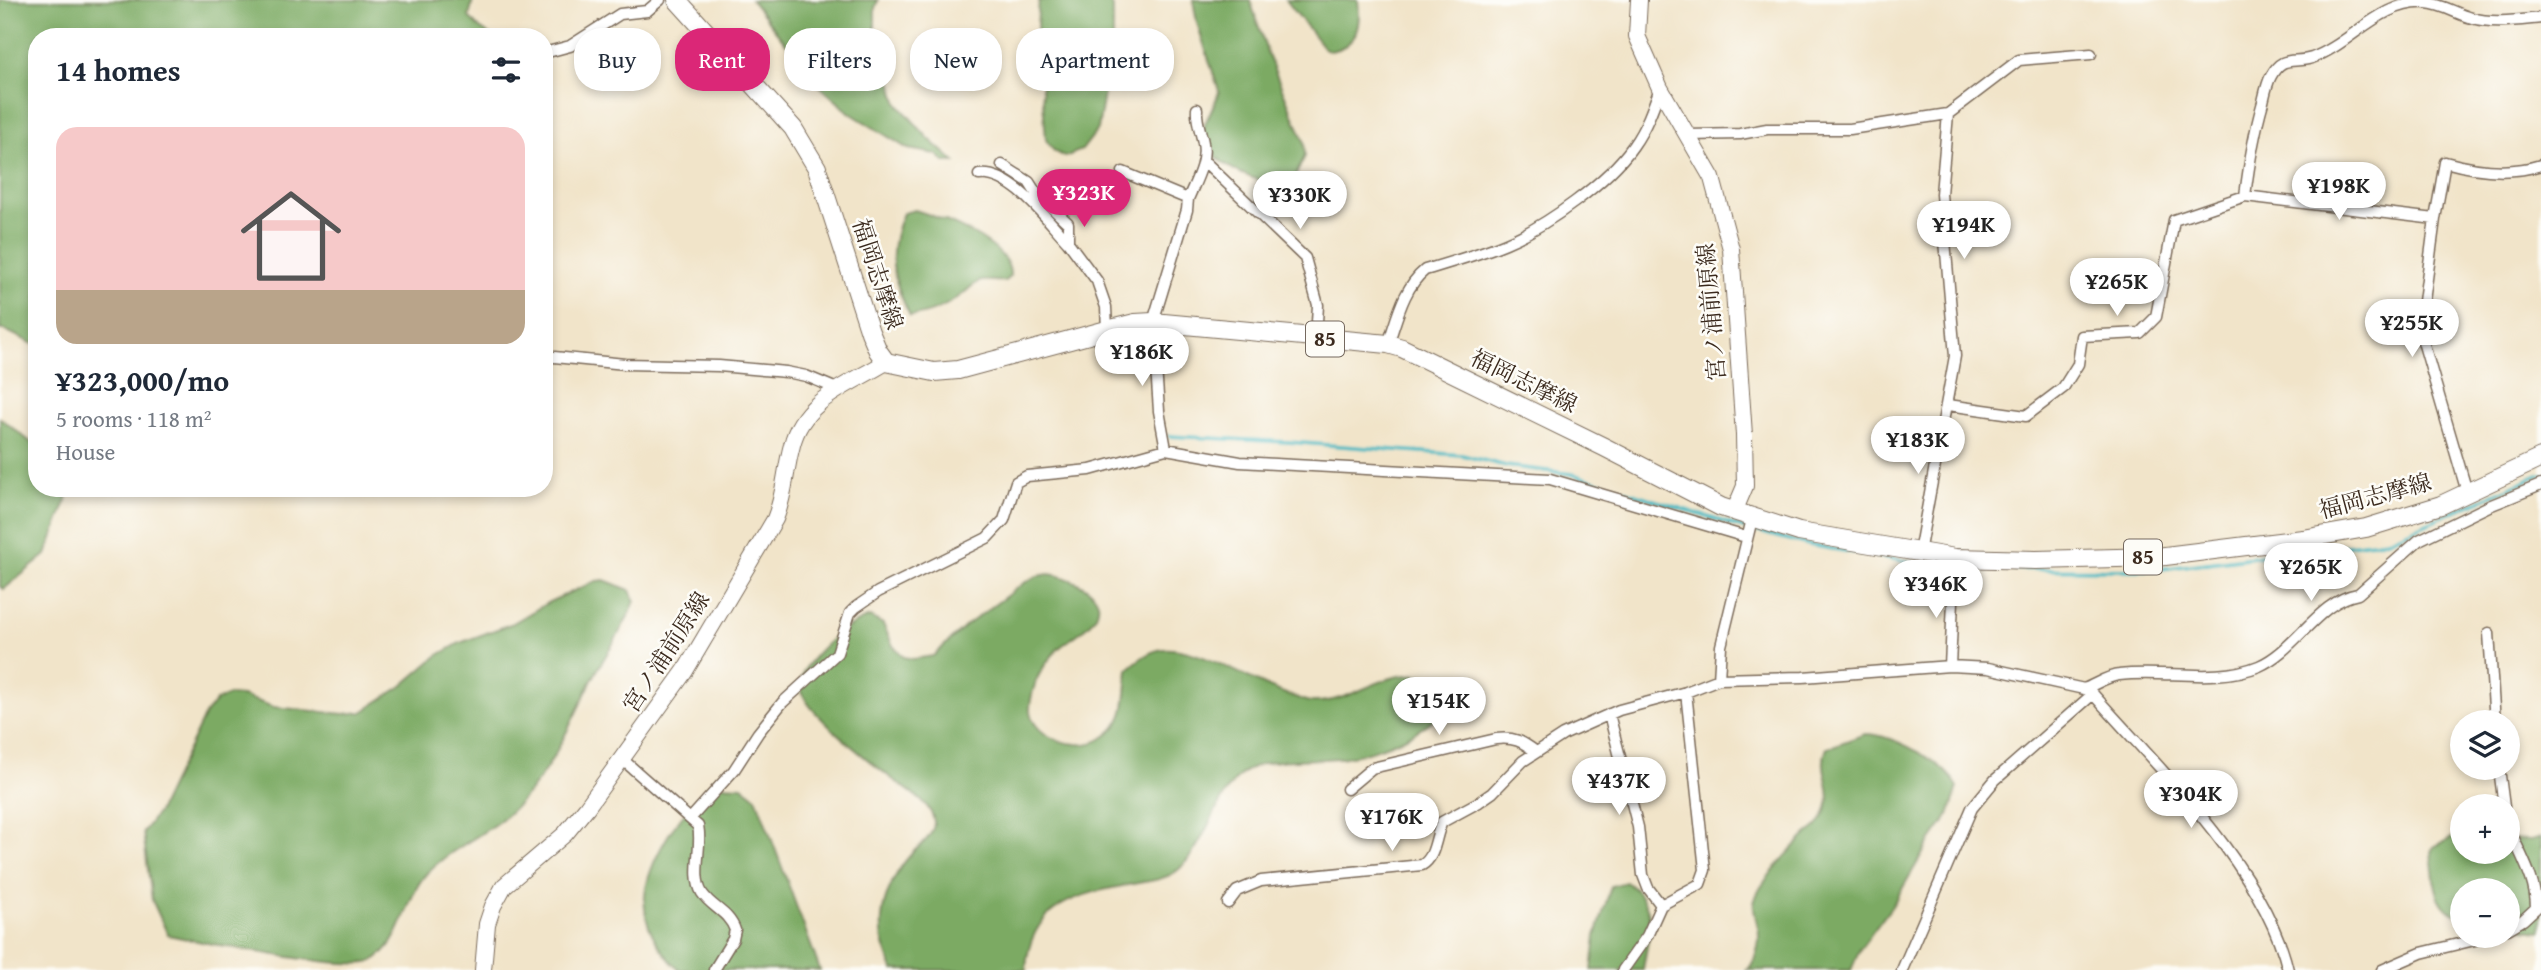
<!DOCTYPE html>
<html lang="en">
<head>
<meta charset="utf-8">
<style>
	:root { --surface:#fff; --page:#f6f6f7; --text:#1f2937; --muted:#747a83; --accent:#db2777 }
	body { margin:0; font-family:"Gentium Book Plus","Noto Serif JP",serif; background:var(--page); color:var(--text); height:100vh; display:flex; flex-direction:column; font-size:26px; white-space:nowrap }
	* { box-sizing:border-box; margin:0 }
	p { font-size:23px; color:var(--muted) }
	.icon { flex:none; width:38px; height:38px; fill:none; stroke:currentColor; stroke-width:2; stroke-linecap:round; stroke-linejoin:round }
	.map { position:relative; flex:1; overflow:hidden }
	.panel { position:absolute; left:28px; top:28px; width:525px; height:469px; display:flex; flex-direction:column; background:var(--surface); border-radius:28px; box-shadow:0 4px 10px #0003 }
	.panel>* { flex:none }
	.guide { position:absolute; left:574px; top:28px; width:665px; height:63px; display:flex; gap:14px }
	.tools { position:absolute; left:2450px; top:710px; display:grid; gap:14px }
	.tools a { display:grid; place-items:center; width:70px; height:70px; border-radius:50%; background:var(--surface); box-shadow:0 4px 10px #0003; font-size:35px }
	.price { position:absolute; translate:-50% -60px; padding:0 16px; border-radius:24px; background:#fff; color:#222; font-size:23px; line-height:46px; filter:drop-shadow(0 2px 4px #0008) }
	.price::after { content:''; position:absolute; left:50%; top:42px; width:21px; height:16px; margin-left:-10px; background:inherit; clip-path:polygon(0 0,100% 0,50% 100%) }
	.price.active { background:var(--accent); color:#fff }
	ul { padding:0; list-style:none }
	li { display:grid; align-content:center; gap:14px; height:371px; padding:0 28px }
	li span { display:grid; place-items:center; height:217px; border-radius:21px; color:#555 }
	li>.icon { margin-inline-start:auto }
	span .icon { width:126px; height:126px; fill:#fffc; stroke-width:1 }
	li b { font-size:30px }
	h2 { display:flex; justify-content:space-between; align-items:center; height:84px; padding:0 28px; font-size:30px }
	.tag { padding:0 24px; border-radius:28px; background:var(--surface); box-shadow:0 4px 10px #0003; font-size:24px; line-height:63px }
	.tag.active { background:var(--accent); color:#fff }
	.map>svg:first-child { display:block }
	.forest { fill:#7baa63; stroke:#5b6a40; stroke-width:2 }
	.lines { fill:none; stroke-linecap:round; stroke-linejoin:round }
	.stream { stroke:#4ab9c3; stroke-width:3.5 }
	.street-casing { stroke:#7b6b5a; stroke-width:13 }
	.secondary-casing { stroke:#7b6b5a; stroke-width:18 }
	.primary-casing { stroke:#7b6b5a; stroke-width:20 }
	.street { stroke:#fff; stroke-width:10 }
	.secondary { stroke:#fff; stroke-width:16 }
	.primary { stroke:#fff; stroke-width:18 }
	.labels { text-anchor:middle; stroke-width:5; stroke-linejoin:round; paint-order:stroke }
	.shield { fill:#fdfcf7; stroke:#75695f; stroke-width:2 }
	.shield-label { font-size:21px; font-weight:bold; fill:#3b2a1e }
	.street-label { font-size:23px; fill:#3b2a1e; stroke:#fdfcf7 }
</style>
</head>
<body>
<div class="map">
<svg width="2541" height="970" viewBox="0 0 2541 970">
	<rect width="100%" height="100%" fill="#fdfcf7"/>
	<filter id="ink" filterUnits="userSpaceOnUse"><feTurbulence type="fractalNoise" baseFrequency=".0143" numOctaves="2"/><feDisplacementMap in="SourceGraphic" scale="14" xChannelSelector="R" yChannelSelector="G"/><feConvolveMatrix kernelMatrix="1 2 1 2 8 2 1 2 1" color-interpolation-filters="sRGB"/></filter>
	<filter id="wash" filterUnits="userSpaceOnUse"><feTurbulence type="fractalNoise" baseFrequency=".00686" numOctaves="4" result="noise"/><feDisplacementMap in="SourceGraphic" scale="28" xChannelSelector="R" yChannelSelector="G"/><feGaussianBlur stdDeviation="1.57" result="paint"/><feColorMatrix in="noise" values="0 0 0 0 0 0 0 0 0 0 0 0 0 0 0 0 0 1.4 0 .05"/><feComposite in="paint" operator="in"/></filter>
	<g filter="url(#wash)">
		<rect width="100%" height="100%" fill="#f1e4c9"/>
		<path class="forest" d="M 0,0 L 473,0 L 469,17 L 477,26 L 493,37 L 37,37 L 37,346 L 5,330 L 0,330 Z
			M 751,0 L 878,0 L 875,8 L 875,29 L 898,104 L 928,138 L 955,162 L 945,162 L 936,154 L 908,149 L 850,113 L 821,87 Z
			M 1039,0 L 1108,0 L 1113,7 L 1113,41 L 1098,129 L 1082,150 L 1065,157 L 1054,151 L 1046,140 L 1037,25 Z
			M 1193,0 L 1250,0 L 1268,55 L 1304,141 L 1305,156 L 1294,179 C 1267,191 1213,167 1203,137 C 1200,127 1217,103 1219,91 L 1197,23 Z
			M 1286,0 L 1358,0 C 1361,25 1358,46 1330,51 L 1323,47 Z
			M 915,210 C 941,218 1012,244 1010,276 L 1005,281 C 997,282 989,280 982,281 C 973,283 969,289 963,294 C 948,305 929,315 910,316 C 891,277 886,253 903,213 Z
			M 0,418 L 37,447 L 37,488 L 67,488 L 69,493 L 46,555 L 4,589 L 0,587 Z
			M 1049,574 C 1064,576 1095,587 1098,603 C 1102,623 1069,638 1057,650 C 1049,659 1041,669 1036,681 C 1033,690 1029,702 1030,712 C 1035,740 1080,752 1101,739 C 1129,723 1125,697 1128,669 C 1138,660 1150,650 1164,649 C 1198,646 1256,685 1292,696 C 1298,698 1306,702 1312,702 C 1350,704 1382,671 1419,675 C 1429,676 1439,683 1442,693 C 1453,727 1372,753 1346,757 C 1318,762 1276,756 1251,768 C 1216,786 1208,845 1178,870 C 1166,880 1148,881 1133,884 C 1078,894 1029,904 1026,970 L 893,970 C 890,960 885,950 883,940 C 877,908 892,875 913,852 C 922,844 933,836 934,823 C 934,817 929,808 925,804 C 915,794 902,786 891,778 C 868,760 846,743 826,723 C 804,701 788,685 814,657 C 828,640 849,624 870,617 L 883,624 L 893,646 L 904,657 L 914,659 L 933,656 L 967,625 L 1024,583 L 1037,576 Z
			M 604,580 L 630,590 L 635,601 C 624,629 606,653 592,680 C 568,728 549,778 508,814 C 483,836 450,849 427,873 C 403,899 405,943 371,962 C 342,970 205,943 168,935 L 152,900 L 143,832 L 158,812 L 205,714 L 216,701 L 229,695 L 242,696 L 274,707 L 344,714 L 362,712 L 402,686 L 437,656 L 460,643 L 513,623 L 549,602 L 596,581 Z
			M 1865,734 C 1893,734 1945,763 1958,787 L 1949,815 L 1929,843 L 1892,906 L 1860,949 L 1851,970 L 1747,970 C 1755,964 1759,945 1759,936 C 1759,925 1753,914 1754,904 C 1755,887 1793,848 1806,835 C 1810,831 1815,829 1818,825 C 1843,793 1815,774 1827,748 Z
			M 722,785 L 742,786 L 756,797 L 820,970 L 679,970 C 663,953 647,933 645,909 C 641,874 674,816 703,796 C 708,791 716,789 722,785 Z
			M 2462,833 L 2462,852 L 2508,852 L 2508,839 L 2532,840 L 2541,837 L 2541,931 L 2508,927 L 2508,891 L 2462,891 L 2462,917 C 2433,909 2434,878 2431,852 L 2433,847 Z
			M 1626,882 C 1661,907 1648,934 1643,970 L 1592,970 L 1596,936 L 1611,886 Z"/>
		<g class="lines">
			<path class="stream" d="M 1169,436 L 1288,442 L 1462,455 L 1506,466 L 1572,474 L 1733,525 L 1809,545 L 1923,564 L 1976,569 L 2153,570 L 2388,540 L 2541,474"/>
		</g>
	</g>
	<g filter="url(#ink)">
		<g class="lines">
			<defs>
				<path id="street" d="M 544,53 L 570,46 L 620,14 L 647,11 L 660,0
					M 1688,135 L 1740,134 L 1767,129 L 1850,129 L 1948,114 L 2019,60 L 2091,54
					M 1203,160 L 1305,258 L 1318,305 L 1316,339
					M 1002,165 L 1029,182 L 1036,193 L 1068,223 L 1068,242 L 1097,281 L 1106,307 L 1107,330
					M 1123,172 L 1188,199 L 1187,210 L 1153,322 L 1159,411 L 1166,449
					M 979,175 C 1011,170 1047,220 1068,242
					M 2245,196 C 2249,164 2254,133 2263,102 C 2265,93 2267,83 2271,76 C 2283,54 2293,64 2312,58 C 2351,44 2381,0 2426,3 C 2443,4 2456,14 2472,18 C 2493,24 2519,20 2541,18
					M 1188,199 C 1195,182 1207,162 1203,143 C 1201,131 1196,122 1197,109
					M 1388,344 C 1397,319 1403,288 1425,270 C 1452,262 1480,254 1506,243 C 1546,226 1608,182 1633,146 C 1646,128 1653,108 1660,88
					M 544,356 L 625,364 L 719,366 L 786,372 L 806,376 L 837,389
					M 1948,405 L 2026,416 L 2063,388 L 2078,364 L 2082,336 L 2140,333 L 2156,317 L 2174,220 L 2245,196 L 2435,219
					M 2467,492 L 2420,331 L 2435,219 L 2445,162 C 2477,171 2509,175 2541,165
					M 1919,553 L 1955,356 L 1941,194 L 1948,114
					M 2489,633 L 2495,723
					M 1950,666 L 1955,558
					M 1719,679 L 1721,646 L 1752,519
					M 2084,689 C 2095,685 2107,676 2119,675 C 2164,669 2215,684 2259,666 C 2296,650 2318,601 2358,594 L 2419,540 L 2489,506 L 2541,485
					M 1609,714 L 1638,827 L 1643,875 L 1648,888 L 1661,905
					M 622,759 L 698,826 C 703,846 691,874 702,893 C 712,908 729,912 735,930 L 733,939 L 714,970
					M 2499,768 L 2504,807
					M 1347,789 L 1372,768 L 1496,739 C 1514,737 1522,741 1536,752
					M 690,819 L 734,770 L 758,733 L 782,703 L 837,653 L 850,613 L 856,607 L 878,592 L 987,538 L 1004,520 L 1016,482 L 1027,476 L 1090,470 L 1166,449 L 1240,462 L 1550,479 L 1746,537
					M 2508,824 C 2518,853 2536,876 2536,908 L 2523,920 L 2508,929
					M 1228,903 L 1237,891 L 1261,881 L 1422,865 C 1436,857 1435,836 1442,822 L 1479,802 L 1492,793 L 1523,761 L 1563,735 L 1619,710 L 1686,692 L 1719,679 L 1803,677 L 1950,666 L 1988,668 L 2084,689 L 2093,694 C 2161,771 2264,869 2288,970
					M 1623,970 L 1647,936 L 1661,905 L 1700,884 L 1705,870 L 1686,692
					M 1902,970 L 1972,808 L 1995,780 L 2093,694
					M 2382,970 L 2421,953 L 2491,936"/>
				<path id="secondary" d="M 1639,0 L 1637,36 L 1660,88 L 1712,178 L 1731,249 L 1744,435 L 1745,486 L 1734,512
					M 483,970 L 487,924 L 493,906 L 504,886 L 565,834 L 587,807 L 685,671 L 775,519 C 785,495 785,470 792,445 C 803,399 850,385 886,362"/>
				<path id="primary" d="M 677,0 L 793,128 L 817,168 L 870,332 L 878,351 L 886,362 L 934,372 L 958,370 L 1107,330 L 1135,323 L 1153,322 L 1388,344 L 1402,348 L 1604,447 L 1721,507 L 1799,532 L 1955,558 L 2036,560 L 2157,557 L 2303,539 L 2366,528 L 2441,505 L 2541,458"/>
			</defs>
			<use href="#street" class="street-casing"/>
			<use href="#secondary" class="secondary-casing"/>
			<use href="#primary" class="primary-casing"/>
			<use href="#street" class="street"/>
			<use href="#secondary" class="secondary"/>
			<use href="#primary" class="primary"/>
		</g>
	</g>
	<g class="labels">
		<g class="shield">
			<rect x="1306" y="321.5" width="38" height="35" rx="5"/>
			<rect x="2124" y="539.5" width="38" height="35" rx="5"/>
		</g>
		<g class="shield-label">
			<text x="1325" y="346">85</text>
			<text x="2143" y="564">85</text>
		</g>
		<g class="street-label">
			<text transform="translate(878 274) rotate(72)" y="8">福岡志摩線</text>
			<text transform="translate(1711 312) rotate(-95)" y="8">宮ノ浦前原線</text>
			<text transform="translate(1524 381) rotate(26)" y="8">福岡志摩線</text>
			<text transform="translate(2375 496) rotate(-15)" y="8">福岡志摩線</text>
			<text transform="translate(666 652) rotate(-57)" y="8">宮ノ浦前原線</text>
		</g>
	</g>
</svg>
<div class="tools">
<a><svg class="icon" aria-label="layers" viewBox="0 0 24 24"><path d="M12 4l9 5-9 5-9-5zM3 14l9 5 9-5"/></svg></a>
<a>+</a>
<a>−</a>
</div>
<b class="price" style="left:2339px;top:222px">¥198K</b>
<b class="price active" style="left:1084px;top:229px">¥323K</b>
<b class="price" style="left:1300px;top:231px">¥330K</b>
<b class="price" style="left:1964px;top:261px">¥194K</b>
<b class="price" style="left:2117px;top:318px">¥265K</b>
<b class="price" style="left:2412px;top:359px">¥255K</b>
<b class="price" style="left:1142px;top:388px">¥186K</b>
<b class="price" style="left:1918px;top:476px">¥183K</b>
<b class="price" style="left:2311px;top:603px">¥265K</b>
<b class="price" style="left:1936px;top:620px">¥346K</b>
<b class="price" style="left:1439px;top:737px">¥154K</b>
<b class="price" style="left:1619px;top:817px">¥437K</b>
<b class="price" style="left:2191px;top:830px">¥304K</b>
<b class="price" style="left:1392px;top:853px">¥176K</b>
<div class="guide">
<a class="tag">Buy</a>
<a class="tag active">Rent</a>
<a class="tag">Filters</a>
<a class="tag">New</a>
<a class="tag">Apartment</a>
</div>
<section class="panel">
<h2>14 homes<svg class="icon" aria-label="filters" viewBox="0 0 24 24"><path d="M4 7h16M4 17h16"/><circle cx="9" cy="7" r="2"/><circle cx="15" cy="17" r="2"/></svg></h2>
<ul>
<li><span style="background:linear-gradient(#f6c9c9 75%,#b9a48a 0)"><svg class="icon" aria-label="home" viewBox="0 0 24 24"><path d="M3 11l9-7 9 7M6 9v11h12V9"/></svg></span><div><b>¥323,000/mo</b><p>5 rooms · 118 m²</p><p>House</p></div></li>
</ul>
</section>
</div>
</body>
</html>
